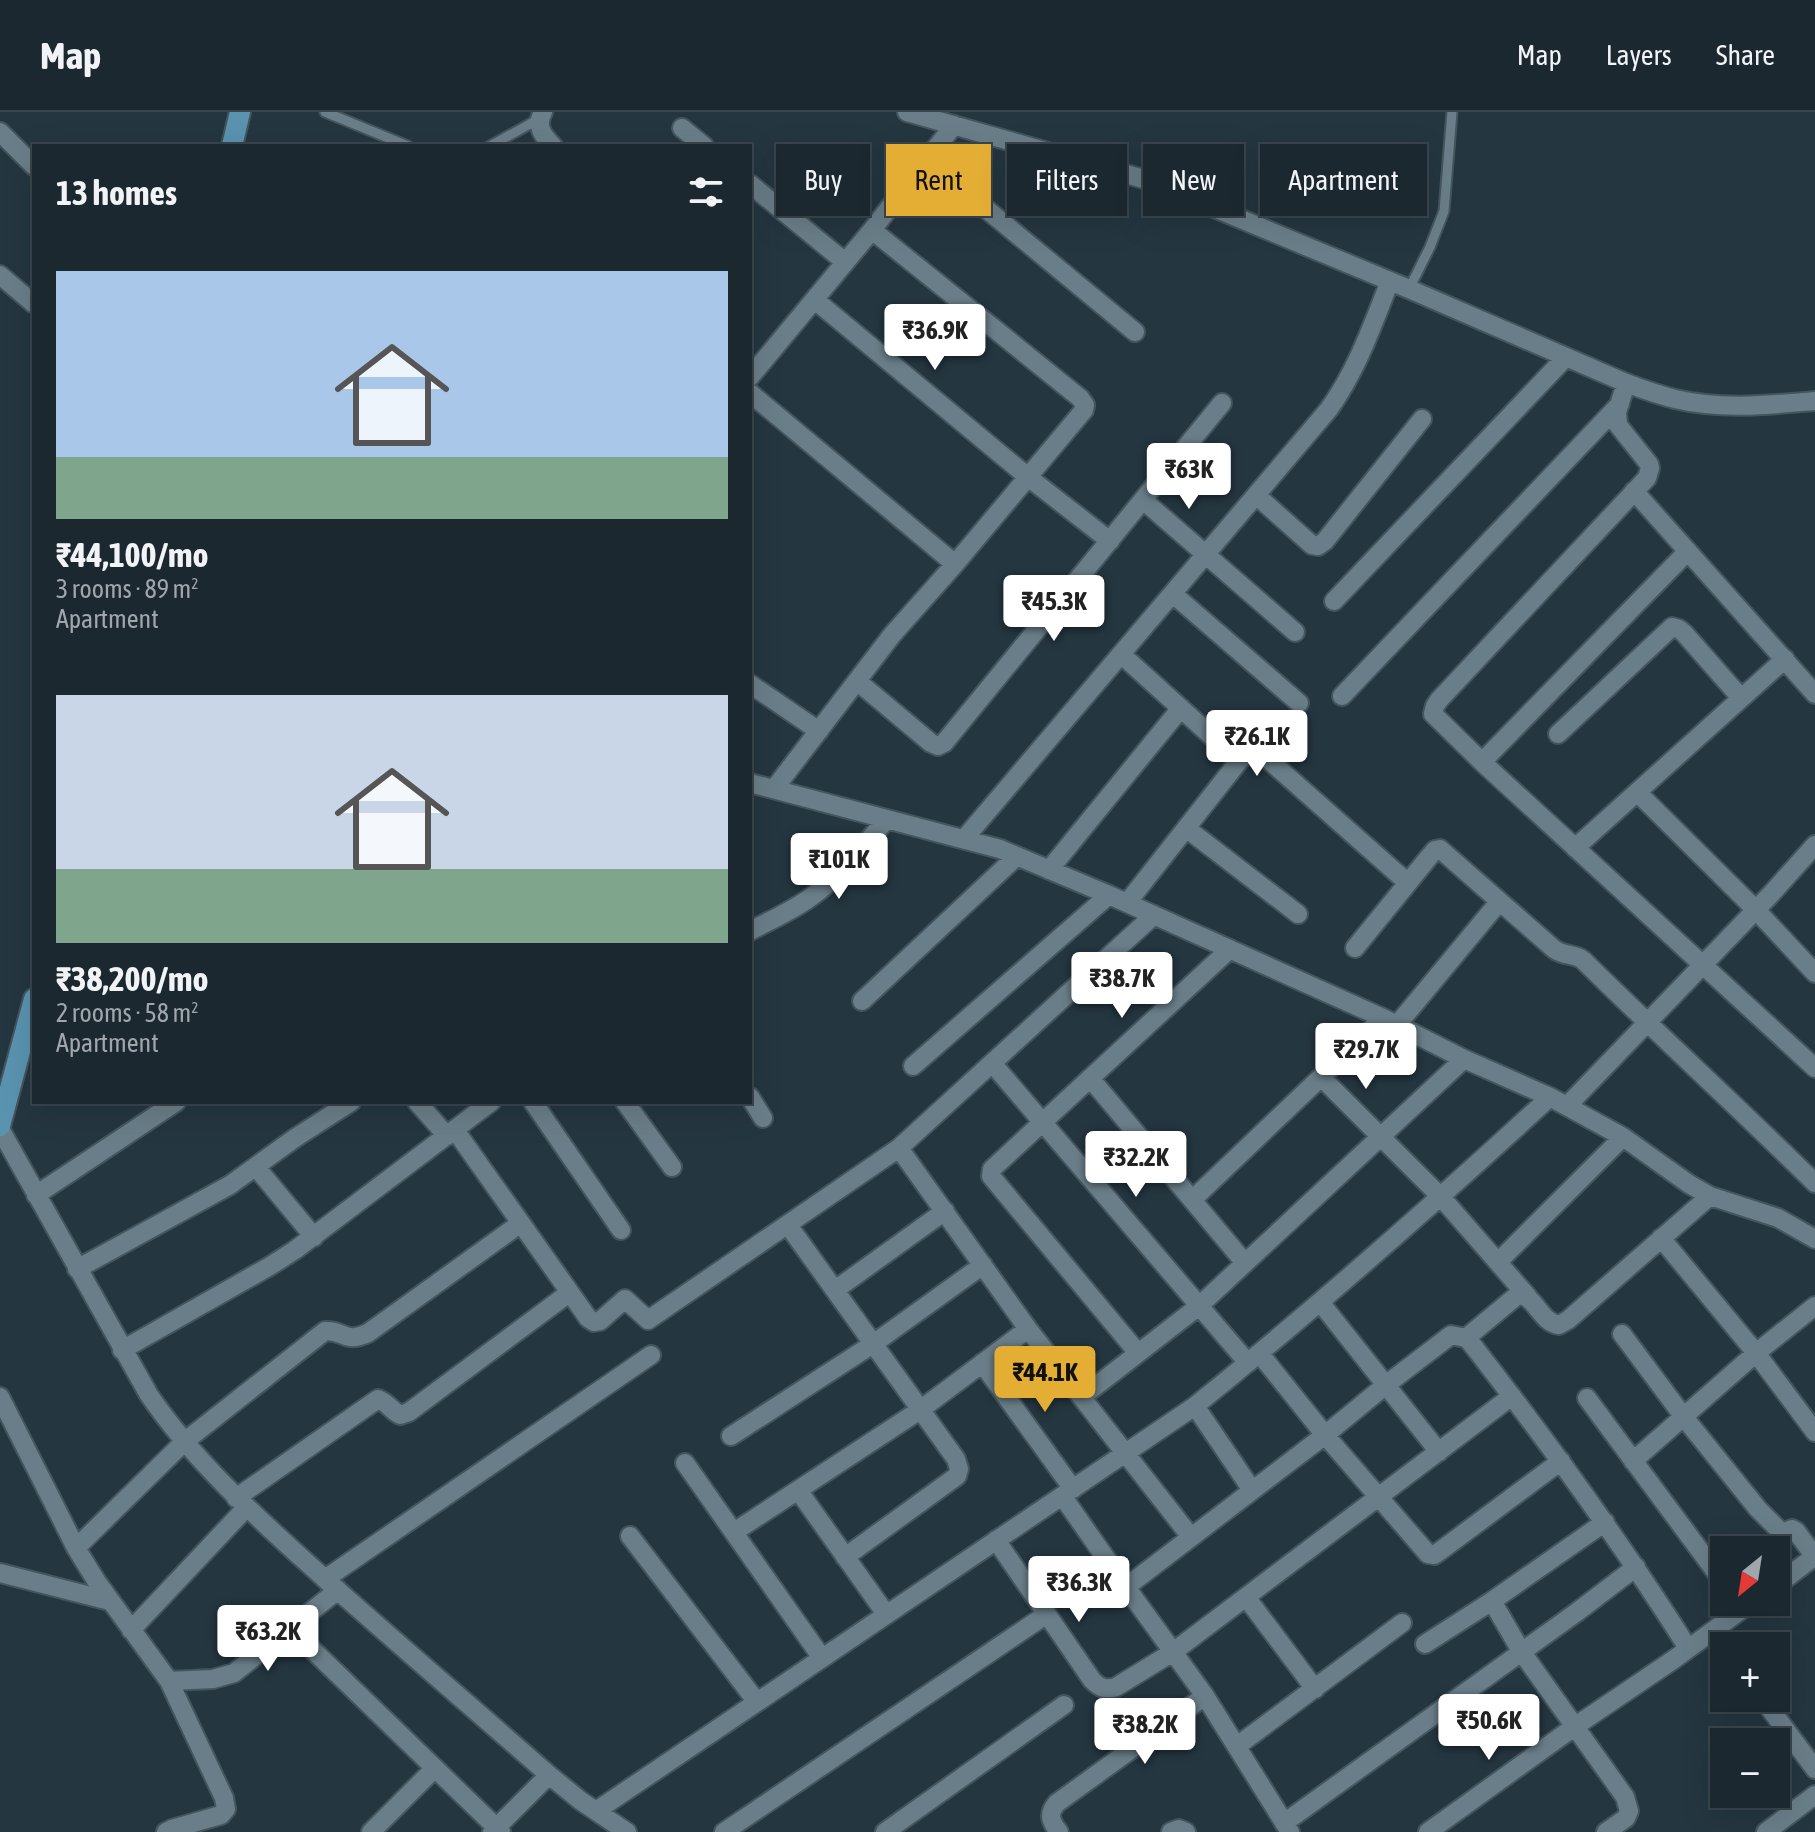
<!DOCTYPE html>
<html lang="en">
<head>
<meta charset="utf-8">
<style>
	:root { --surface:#1b2830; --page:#28343c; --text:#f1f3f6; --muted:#a0a6ab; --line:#39444c; --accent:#e4ae35 }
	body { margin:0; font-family:"Asap Condensed",sans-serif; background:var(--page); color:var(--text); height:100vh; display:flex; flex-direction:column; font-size:30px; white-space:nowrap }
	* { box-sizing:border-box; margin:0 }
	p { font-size:26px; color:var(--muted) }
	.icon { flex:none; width:44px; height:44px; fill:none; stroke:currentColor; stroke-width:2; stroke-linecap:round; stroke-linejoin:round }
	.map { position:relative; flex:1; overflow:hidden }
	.drawer { position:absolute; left:32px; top:32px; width:720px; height:960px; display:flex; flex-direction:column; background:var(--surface); border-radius:0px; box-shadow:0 8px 32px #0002,0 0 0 2px var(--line) }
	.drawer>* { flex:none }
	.banner { position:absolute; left:776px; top:32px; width:760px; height:72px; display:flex; gap:16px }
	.needle { width:52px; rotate:210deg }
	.fabs { position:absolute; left:1710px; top:1424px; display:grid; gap:16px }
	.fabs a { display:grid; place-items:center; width:80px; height:80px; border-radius:0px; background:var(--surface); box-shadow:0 8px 32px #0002,0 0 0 2px var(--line); font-size:40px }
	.price { position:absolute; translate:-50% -68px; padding:0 18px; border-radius:8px; background:#fff; color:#222; font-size:26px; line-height:52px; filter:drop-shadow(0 2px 4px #0008) }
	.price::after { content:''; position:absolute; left:50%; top:48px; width:24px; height:18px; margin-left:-12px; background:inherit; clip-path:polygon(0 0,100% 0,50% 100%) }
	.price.current { background:var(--accent); color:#111 }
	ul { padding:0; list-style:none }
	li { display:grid; align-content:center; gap:16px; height:424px; padding:0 24px }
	li span { display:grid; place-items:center; height:248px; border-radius:0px; color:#555 }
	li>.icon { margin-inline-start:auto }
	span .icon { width:144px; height:144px; fill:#fffc; stroke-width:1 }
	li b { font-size:34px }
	h2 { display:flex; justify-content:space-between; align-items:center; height:96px; padding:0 24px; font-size:34px }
	.tag { padding:0 28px; border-radius:0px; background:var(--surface); box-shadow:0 8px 32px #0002,0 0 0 2px var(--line); font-size:28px; line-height:72px }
	.tag.current { background:var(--accent); color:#111 }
	header { display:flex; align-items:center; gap:48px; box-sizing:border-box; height:112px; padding:0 40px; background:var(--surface); border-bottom:2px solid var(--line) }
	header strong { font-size:38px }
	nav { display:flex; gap:44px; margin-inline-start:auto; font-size:28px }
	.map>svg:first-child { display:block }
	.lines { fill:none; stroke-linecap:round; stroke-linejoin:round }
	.lane-casing { stroke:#45555e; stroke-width:13 }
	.street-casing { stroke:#45555e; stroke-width:22 }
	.primary-casing { stroke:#45555e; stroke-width:24 }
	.lane { stroke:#6a7e89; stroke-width:9 }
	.street { stroke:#6a7e89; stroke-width:18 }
	.primary { stroke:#5a93b0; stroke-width:20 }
</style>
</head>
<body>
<header>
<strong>Map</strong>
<nav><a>Map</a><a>Layers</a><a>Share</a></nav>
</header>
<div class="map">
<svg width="1815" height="1720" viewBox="0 0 1815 1720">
	<rect width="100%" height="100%" fill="#243640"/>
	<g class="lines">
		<defs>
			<path id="lane" d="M 325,0 L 408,34
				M 490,34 L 539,7
				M 1409,177 L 1430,135 L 1444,99 L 1452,0"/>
			<path id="street" d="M 543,0 C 535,14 543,24 553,34
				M 907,0 L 1147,68 L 1409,177 L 1626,271 C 1642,277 1659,283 1675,287 C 1721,298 1769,293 1815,289
				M 682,16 L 704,34
				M 0,20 L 34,54
				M 927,48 L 1135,220
				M 750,72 L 845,150
				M 0,163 L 34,192
				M 815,188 L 1028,365 L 1110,429
				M 750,265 L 872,118 L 954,13
				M 1626,271 L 1617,300 L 1618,313 L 1649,352 L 1650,356 L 1647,366 L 1439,588 L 1435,594 L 1433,602 L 1482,650 L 1815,956
				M 750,281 L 955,452
				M 1634,379 L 1815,582
				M 1257,384 L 1312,433 L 1318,434 L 1325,429 L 1422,307
				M 1143,388 L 1295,520
				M 1173,482 L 1299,591
				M 1334,489 L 1566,245
				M 1122,543 L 1239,649
				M 857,569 L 931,631 L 938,634 L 944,631 L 1222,291
				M 750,572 L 819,619
				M 1342,584 L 1620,292
				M 1558,622 L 1672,515 L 1679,517 L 1684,521 L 1741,586
				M 1482,650 L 1687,440
				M 750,671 L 1000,737 L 1109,783 L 1383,906 L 1464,947 L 1550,985 L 1623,1025 L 1689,1072 L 1710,1084 L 1778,1106 L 1815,1127
				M 774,677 L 892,523 L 955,452 L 1084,298 L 1085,293 L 1080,286 L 872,118
				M 1637,680 L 1755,797 L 1815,861
				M 1186,716 L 1298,802
				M 964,727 L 1329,297 C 1357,258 1372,214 1390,169
				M 1575,736 L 1785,547
				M 1049,758 L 1181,596
				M 1127,791 L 1239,649 L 1248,640 L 1254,637 L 1261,641 L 1408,771
				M 750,819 C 771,808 792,799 811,785 C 840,764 863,734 887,707
				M 1355,836 L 1429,745 L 1435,738 L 1440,737 L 1554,837 C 1565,845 1574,841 1583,848 C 1660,924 1739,996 1815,1071
				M 862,889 L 1017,744
				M 1397,913 L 1499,790
				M 992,951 L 1248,1251
				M 913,954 L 1109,783
				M 1321,965 L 1441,1085 L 1528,1185
				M 1090,966 L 1245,1151
				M 750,985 L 763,1006
				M 417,990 L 447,1024
				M 533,990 L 621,1118
				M 625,990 L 672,1055
				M 1567,994 L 1772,781 L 1815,733
				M 0,1017 L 149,1283 C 198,1354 261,1409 325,1467 C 399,1533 474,1597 549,1663 L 581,1689 L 627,1720
				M 455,1018 L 588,1206 L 594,1210 L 600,1209 L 625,1187 L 648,1208 L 899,1036 L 1154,803
				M 899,1036 L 1028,1217 L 1191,1425
				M 256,1055 L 314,1125
				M 36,1083 L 176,990
				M 1192,1088 L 1383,906
				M 788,1113 L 956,1347 L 959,1357 L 957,1364 L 845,1445
				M 1661,1126 L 1756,1241 L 1815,1320
				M 1498,1150 L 1623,1025
				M 77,1157 L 230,1073 L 295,1026 L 351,990
				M 835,1178 L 945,1099
				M 1320,1190 L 1439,1340
				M 1622,1222 L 1683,1304 L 1758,1397 L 1779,1418 L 1785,1420 L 1792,1417 L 1796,1419 L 1815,1445
				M 1466,1226 L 1514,1186 L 1521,1182 C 1537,1188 1541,1210 1559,1213 L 1568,1208 L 1710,1084
				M 122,1238 L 270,1154 L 295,1138 L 491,990
				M 1138,1241 L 995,1069 L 991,1064 L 992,1057 L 1230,837
				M 1260,1242 L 1325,1323 L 1428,1442 L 1434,1443 L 1440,1439 L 1561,1349
				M 982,1251 L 1073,1377
				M 1083,1284 L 1199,1194 L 1464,947
				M 0,1285 L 76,1436 L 97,1470 L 169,1569 L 224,1686 L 226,1697 L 221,1703 L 172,1717 L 166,1720
				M 1587,1286 L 1724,1471
				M 1195,1294 L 1252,1378
				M 731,1324 L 873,1232 L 983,1153
				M 1633,1349 L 1756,1241 L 1815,1194
				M 685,1351 L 822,1546
				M 798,1378 L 886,1502
				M 1063,1385 L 1126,1475 L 1205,1584 L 1290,1720
				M 236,1386 L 378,1287 C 388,1291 391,1298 400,1303 L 409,1300 L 569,1181
				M 734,1420 L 920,1298 L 1028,1217
				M 630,1424 L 757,1590
				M 996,1428 L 1092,1568 C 1100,1576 1105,1578 1116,1575 L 1173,1540 L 1512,1284
				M 76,1436 L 184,1330 L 325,1219 C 345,1218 344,1232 368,1221 L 521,1111
				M 0,1461 L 110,1489
				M 325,1467 L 651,1243
				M 1776,1474 L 1815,1444
				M 1126,1475 L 1325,1323 L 1387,1272 L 1451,1223 L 1466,1226 L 1471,1231 C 1548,1330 1621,1430 1688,1536
				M 1246,1485 L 1315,1577
				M 1492,1489 L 1521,1539 L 1625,1685 L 1629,1699 L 1626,1706 L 1606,1720
				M 290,1516 L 501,1720
				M 131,1518 L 246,1396
				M 1425,1532 L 1492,1489 L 1605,1410
				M 169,1569 L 213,1567 L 234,1561 L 338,1478
				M 1762,1586 L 1815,1657
				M 1237,1634 L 1402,1511
				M 596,1699 L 1195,1294 C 1317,1195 1435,1091 1550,985
				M 1284,1711 L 1577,1500 L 1636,1455
				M 371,1720 L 435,1656
				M 492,1720 L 549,1663
				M 724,1720 L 1047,1502
				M 885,1720 L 1064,1593
				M 1059,1720 C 1051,1710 1047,1702 1057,1691 L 1205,1584
				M 1171,1720 L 1179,1717 L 1186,1720
				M 1428,1720 L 1574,1615 L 1673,1548 L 1752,1490
				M 1766,1720 L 1815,1683"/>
			<path id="primary" d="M 232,34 L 240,0
				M 0,1014 L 34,887"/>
		</defs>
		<use href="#lane" class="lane-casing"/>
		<use href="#street" class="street-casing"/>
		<use href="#primary" class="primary-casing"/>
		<use href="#lane" class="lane"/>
		<use href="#street" class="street"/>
		<use href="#primary" class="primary"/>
	</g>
</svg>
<div class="fabs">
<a><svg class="needle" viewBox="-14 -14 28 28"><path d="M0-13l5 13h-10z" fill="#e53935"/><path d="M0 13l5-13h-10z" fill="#a0a6ab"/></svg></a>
<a>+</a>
<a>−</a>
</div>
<b class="price" style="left:935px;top:260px">₹36.9K</b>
<b class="price" style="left:1189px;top:399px">₹63K</b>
<b class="price" style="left:1054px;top:531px">₹45.3K</b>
<b class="price" style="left:1257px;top:666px">₹26.1K</b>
<b class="price" style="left:839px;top:789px">₹101K</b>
<b class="price" style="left:1122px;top:908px">₹38.7K</b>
<b class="price" style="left:1366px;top:979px">₹29.7K</b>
<b class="price" style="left:1136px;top:1087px">₹32.2K</b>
<b class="price current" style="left:1045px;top:1302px">₹44.1K</b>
<b class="price" style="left:1079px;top:1512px">₹36.3K</b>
<b class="price" style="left:268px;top:1561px">₹63.2K</b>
<b class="price" style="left:1489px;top:1650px">₹50.6K</b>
<b class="price" style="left:1145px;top:1654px">₹38.2K</b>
<div class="banner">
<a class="tag">Buy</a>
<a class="tag current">Rent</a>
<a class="tag">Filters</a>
<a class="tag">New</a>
<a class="tag">Apartment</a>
</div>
<section class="drawer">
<h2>13 homes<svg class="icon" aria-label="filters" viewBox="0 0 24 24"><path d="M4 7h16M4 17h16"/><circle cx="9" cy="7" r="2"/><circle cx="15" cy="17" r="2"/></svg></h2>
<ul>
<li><span style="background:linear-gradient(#a9c7e8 75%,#7fa58c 0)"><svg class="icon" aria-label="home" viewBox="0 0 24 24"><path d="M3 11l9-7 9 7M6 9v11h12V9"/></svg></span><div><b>₹44,100/mo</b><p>3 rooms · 89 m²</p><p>Apartment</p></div></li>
<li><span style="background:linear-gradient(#c9d6e8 70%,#7fa58c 0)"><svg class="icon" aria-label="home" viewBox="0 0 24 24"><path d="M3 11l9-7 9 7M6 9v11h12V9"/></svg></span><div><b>₹38,200/mo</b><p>2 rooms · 58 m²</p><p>Apartment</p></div></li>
</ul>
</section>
</div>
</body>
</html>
